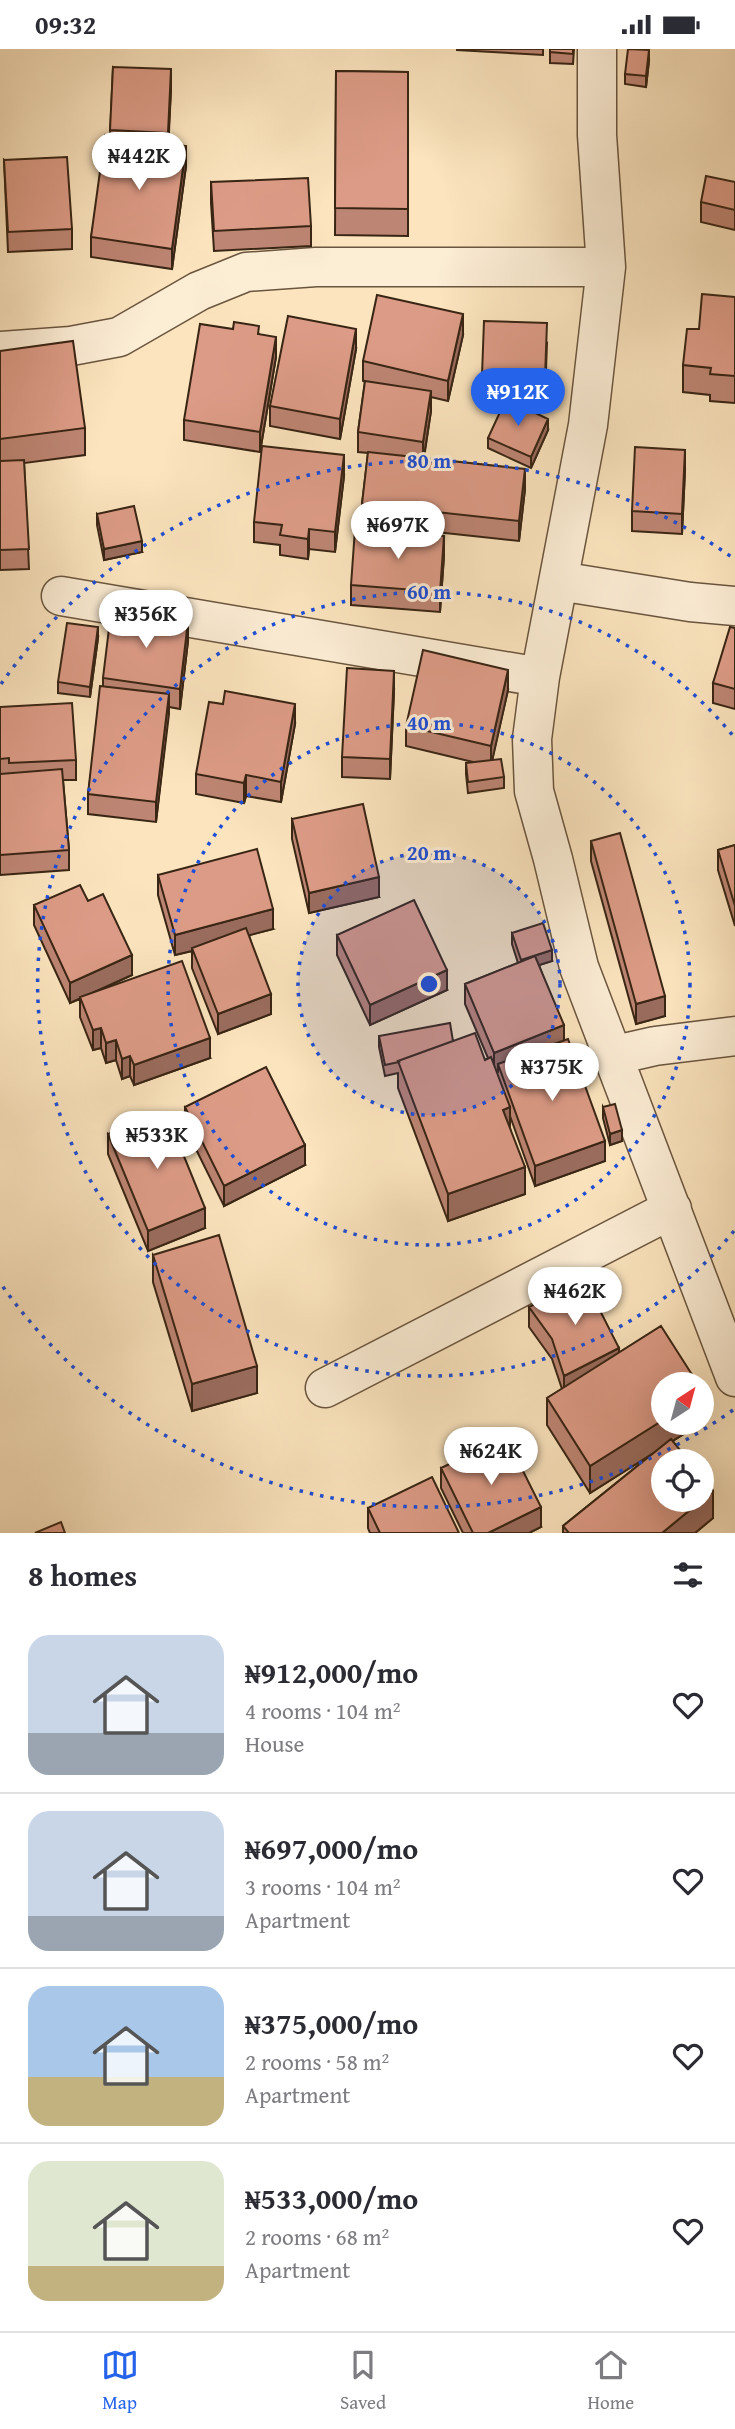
<!DOCTYPE html>
<html lang="en">
<head>
<meta charset="utf-8">
<style>
	:root { --surface:#fff; --page:#f7f7f7; --text:#2b2b33; --muted:#7c7c81; --line:#e1e1e2; --accent:#2563eb }
	body { margin:0; font-family:"Gentium Book Plus",serif; background:var(--page); color:var(--text); height:100vh; display:flex; flex-direction:column; font-size:26px; white-space:nowrap }
	* { box-sizing:border-box; margin:0 }
	p { font-size:23px; color:var(--muted) }
	.icon { flex:none; width:38px; height:38px; fill:none; stroke:currentColor; stroke-width:2; stroke-linecap:round; stroke-linejoin:round }
	.map { position:relative; height:1484px; overflow:hidden }
	.side { display:flex; flex-direction:column; background:var(--surface); flex:1 }
	.side>* { flex:none }
	.needle { width:46px; rotate:36deg }
	.fabs { position:absolute; left:651px; top:1323px; display:grid; gap:14px }
	.fabs a { display:grid; place-items:center; width:63px; height:63px; border-radius:50%; background:var(--surface); box-shadow:0 7px 28px #0002; font-size:35px }
	.price { position:absolute; translate:-50% -60px; padding:0 16px; border-radius:24px; background:#fff; color:#222; font-size:23px; line-height:46px; filter:drop-shadow(0 2px 4px #0008) }
	.price::after { content:''; position:absolute; left:50%; top:42px; width:21px; height:16px; margin-left:-10px; background:inherit; clip-path:polygon(0 0,100% 0,50% 100%) }
	.price.active { background:var(--accent); color:#fff }
	ul { padding:0; list-style:none }
	li { display:flex; align-items:center; gap:21px; height:175px; padding:0 28px }
	li+li { border-top:2px solid var(--line) }
	li span { display:grid; place-items:center; flex:none; width:196px; height:140px; border-radius:21px; color:#555 }
	li>.icon { margin-inline-start:auto }
	span .icon { width:84px; height:84px; fill:#fffc; stroke-width:1 }
	li b { font-size:30px }
	h2 { display:flex; justify-content:space-between; align-items:center; height:84px; padding:0 28px; font-size:30px }
	.status { display:flex; justify-content:space-between; align-items:center; height:49px; padding:0 35px; background:var(--surface); direction:ltr }
	.status svg { height:19px; fill:currentColor }
	.dock { display:flex; justify-content:space-around; align-items:center; height:98px; border-top:2px solid var(--line); background:var(--surface); font-size:19px; color:var(--muted) }
	.dock a { display:grid; justify-items:center; gap:4px }
	.dock .active { color:var(--accent) }
	.map>svg:first-child { display:block }
	.lines { fill:none; stroke-linecap:round; stroke-linejoin:round }
	.minor-casing { stroke:#6a553e; stroke-width:41 }
	.minor { stroke:#fcedd5; stroke-width:38 }
	.wall { fill:#bd8573; stroke:#392514; stroke-width:2 }
	.shaded-wall { fill:#9a6c5e; stroke:#392514; stroke-width:2 }
	.building { fill:#dc9b86; stroke:#392514; stroke-width:2 }
	.ring { fill:none; stroke:#1d4ed8; stroke-width:3.5; stroke-dasharray:3.5 7 }
	.centre { fill:#1d4ed8; stroke:#fcedd5; stroke-width:3.5 }
	.ring-label { font-size:21px; text-anchor:middle; font-weight:bold; fill:#1d4ed8; stroke:#fcedd5; stroke-width:6; stroke-linejoin:round; paint-order:stroke }
</style>
</head>
<body>
<div class="status"><b>09:32</b><svg viewBox="0 0 49 12"><path d="M0 12V9h3v3zM5 12V6h3v6zM10 12V3h3v9zM15 12V0h3v12zM26 1h20v11H26zM47 4h2v5h-2z"/></svg></div>
<div class="map">
<svg width="735" height="1484" viewBox="0 0 735 1484">
	<rect width="100%" height="100%" fill="#fbe4be"/>
	<filter id="stains"><feTurbulence type="fractalNoise" baseFrequency=".00286" numOctaves="4"/><feColorMatrix values="0 0 0 0 .2 0 0 0 0 .09 0 0 0 0 .02 0 0 0 .5 -.17"/></filter>
	<radialGradient id="worn" r=".72"><stop offset=".6" stop-color="#630" stop-opacity="0"/><stop offset="1" stop-color="#630" stop-opacity=".3"/></radialGradient>
	<g class="lines">
		<defs>
			<path id="minor" d="M 597,0 L 597,86 L 606,218 L 588,376 L 540,628 L 532,690 L 534,742 L 553,810 L 579,918 L 735,1328
				M 0,302 L 71,297 L 119,288 L 199,242 L 246,223 L 316,218 L 606,218
				M 559,532 L 690,553 L 735,557
				M 61,547 L 540,628
				M 611,1007 L 655,997 L 735,987
				M 325,1339 L 672,1160"/>
		</defs>
		<use href="#minor" class="minor-casing"/>
		<use href="#minor" class="minor"/>
	</g>
	<path class="wall" d="M 457,0 L 543,0 L 543,6 L 457,1 Z
		M 550,0 L 574,0 L 573,15 L 550,14 Z
		M 649,12 L 646,38 L 625,35 L 625,25 Z
		M 113,18 L 171,40 L 168,94 L 186,117 L 172,220 L 91,208 L 91,188 L 110,86 Z
		M 336,22 L 408,23 L 408,187 L 335,186 Z
		M 4,111 L 72,180 L 72,200 L 8,203 Z
		M 211,133 L 311,177 L 311,197 L 214,202 L 211,154 Z
		M 735,133 L 735,181 L 701,173 L 701,153 Z
		M 735,248 L 735,354 L 710,352 L 710,346 L 683,343 L 683,316 L 699,280 Z
		M 259,285 L 276,308 L 260,403 L 184,391 L 184,371 Z
		M 463,286 L 448,352 L 431,348 L 431,362 L 424,409 L 525,440 L 519,492 L 362,475 L 362,455 L 368,404 L 358,403 L 358,383 L 365,333 L 363,332 L 363,312 Z
		M 547,294 L 545,349 L 482,346 L 482,326 Z
		M 356,300 L 340,390 L 270,377 L 270,357 Z
		M 0,302 L 85,379 L 85,406 L 24,414 L 29,520 L 0,521 Z
		M 548,381 L 531,419 L 488,399 L 488,389 Z
		M 685,421 L 682,485 L 632,482 L 632,462 Z
		M 344,427 L 335,503 L 309,500 L 308,510 L 280,506 L 280,496 L 254,493 L 254,473 Z
		M 97,465 L 142,503 L 104,511 L 97,476 Z
		M 444,507 L 440,563 L 351,556 L 351,536 Z
		M 735,579 L 735,660 L 713,654 L 713,634 Z
		M 98,589 L 90,648 L 58,644 L 58,633 Z
		M 188,592 L 180,660 L 169,658 L 156,773 L 88,765 L 88,745 L 103,637 L 103,629 Z
		M 508,641 L 492,711 L 504,728 L 504,739 L 468,744 L 466,725 L 466,714 L 473,713 L 406,697 L 406,677 Z
		M 394,642 L 390,730 L 342,728 L 342,708 Z
		M 0,658 L 76,711 L 76,731 L 63,731 L 69,801 L 69,821 L 0,826 Z
		M 295,675 L 281,753 L 246,747 L 244,754 L 196,745 L 196,725 Z
		M 292,770 L 379,848 L 309,864 L 292,790 Z
		M 591,792 L 665,967 L 636,975 L 591,812 Z
		M 735,796 L 735,877 L 718,821 L 718,801 Z
		M 158,826 L 273,880 L 249,886 L 271,965 L 218,985 L 192,919 L 192,902 L 175,906 L 158,846 Z
		M 88,852 L 132,926 L 93,944 L 210,1009 L 134,1036 L 130,1027 L 122,1030 L 116,1011 L 106,1014 L 101,999 L 93,1001 L 80,968 L 80,950 L 70,954 L 34,876 L 34,856 Z
		M 512,884 L 552,912 L 539,916 L 605,1112 L 535,1137 L 510,1067 L 510,1079 L 525,1145 L 448,1172 L 398,1039 L 398,1024 L 385,1027 L 379,998 L 379,987 L 453,992 L 485,1011 L 488,1009 L 465,955 L 465,935 L 518,914 L 512,895 Z
		M 337,886 L 447,941 L 370,976 L 337,906 Z
		M 185,1058 L 305,1116 L 224,1157 L 185,1078 Z
		M 603,1058 L 622,1092 L 610,1096 L 603,1069 Z
		M 108,1085 L 205,1179 L 148,1202 L 108,1105 Z
		M 153,1206 L 257,1344 L 192,1362 L 153,1233 Z
		M 529,1258 L 619,1304 L 663,1374 L 701,1374 L 673,1392 L 713,1469 L 695,1484 L 563,1484 L 563,1477 L 652,1405 L 590,1444 L 547,1376 L 547,1349 L 562,1340 L 552,1310 L 529,1278 Z
		M 441,1419 L 541,1478 L 529,1484 L 463,1484 L 441,1439 Z
		M 368,1459 L 459,1484 L 370,1484 L 368,1479 Z"/>
	<path class="shaded-wall" d="M 649,1 L 649,12 L 646,38 L 646,27 Z
		M 171,20 L 171,40 L 168,104 L 168,84 Z
		M 186,97 L 186,117 L 172,220 L 172,200 Z
		M 463,265 L 463,286 L 448,352 L 448,332 Z
		M 356,280 L 356,300 L 340,390 L 340,370 Z
		M 276,288 L 276,308 L 260,403 L 260,383 Z
		M 431,342 L 431,362 L 423,413 L 423,393 Z
		M 548,370 L 548,381 L 531,419 L 531,408 Z
		M 685,401 L 685,421 L 682,485 L 682,465 Z
		M 344,406 L 344,427 L 335,503 L 335,483 Z
		M 525,420 L 525,440 L 519,492 L 519,472 Z
		M 309,480 L 309,500 L 308,510 L 308,490 Z
		M 444,487 L 444,507 L 440,563 L 440,543 Z
		M 142,492 L 142,503 L 104,511 L 104,500 Z
		M 188,572 L 188,592 L 180,660 L 180,640 Z
		M 98,578 L 98,589 L 90,648 L 90,638 Z
		M 508,621 L 508,641 L 491,717 L 491,697 Z
		M 394,622 L 394,642 L 390,730 L 390,710 Z
		M 169,645 L 169,665 L 156,773 L 156,753 Z
		M 295,655 L 295,675 L 281,753 L 281,733 Z
		M 246,726 L 246,747 L 244,754 L 244,734 Z
		M 379,828 L 379,848 L 309,864 L 309,844 Z
		M 273,860 L 273,880 L 193,901 L 192,899 L 192,902 L 175,906 L 175,886 Z
		M 552,901 L 552,912 L 521,922 L 521,911 Z
		M 132,906 L 132,926 L 70,954 L 70,934 Z
		M 447,921 L 447,941 L 370,976 L 370,956 Z
		M 271,945 L 271,965 L 218,985 L 218,965 Z
		M 665,947 L 665,967 L 636,975 L 636,955 Z
		M 564,976 L 564,996 L 498,1015 L 498,1023 L 494,1024 L 494,1004 Z
		M 101,979 L 101,999 L 93,1001 L 93,981 Z
		M 210,989 L 210,1009 L 134,1036 L 134,1016 Z
		M 116,991 L 116,1011 L 106,1014 L 106,994 Z
		M 130,1007 L 130,1027 L 122,1030 L 122,1010 Z
		M 510,1058 L 510,1085 L 503,1061 Z
		M 622,1081 L 622,1092 L 610,1096 L 610,1085 Z
		M 605,1092 L 605,1112 L 535,1137 L 535,1117 Z
		M 305,1096 L 305,1116 L 224,1157 L 224,1137 Z
		M 525,1118 L 525,1145 L 448,1172 L 448,1145 Z
		M 205,1159 L 205,1179 L 148,1202 L 148,1182 Z
		M 619,1299 L 619,1319 L 564,1347 L 564,1327 Z
		M 257,1317 L 257,1344 L 192,1362 L 192,1335 Z
		M 705,1345 L 705,1372 L 702,1373 L 702,1346 Z
		M 663,1371 L 663,1374 L 701,1374 L 590,1444 L 590,1417 Z
		M 713,1442 L 713,1469 L 695,1484 L 662,1484 Z
		M 541,1458 L 541,1478 L 529,1484 L 488,1484 Z"/>
	<path class="building" d="M 550,0 L 573,0 L 573,5 L 550,3 Z
		M 628,0 L 649,1 L 646,27 L 625,25 Z
		M 113,18 L 171,20 L 168,84 L 110,81 Z
		M 336,22 L 408,23 L 408,160 L 335,159 Z
		M 105,86 L 186,97 L 172,200 L 91,188 Z
		M 67,108 L 72,180 L 8,183 L 4,111 Z
		M 706,127 L 735,133 L 735,161 L 701,153 Z
		M 308,129 L 311,177 L 214,182 L 211,133 Z
		M 702,245 L 735,248 L 735,327 L 710,325 L 711,319 L 683,316 L 687,280 L 699,280 Z
		M 377,246 L 463,265 L 448,332 L 363,312 Z
		M 288,267 L 356,280 L 340,370 L 270,357 Z
		M 484,272 L 547,274 L 545,328 L 482,326 Z
		M 234,273 L 259,277 L 258,285 L 276,288 L 260,383 L 184,371 L 200,275 L 233,280 Z
		M 73,292 L 85,379 L 0,390 L 0,302 Z
		M 365,332 L 431,342 L 423,393 L 358,383 Z
		M 506,350 L 548,370 L 531,408 L 488,389 Z
		M 262,397 L 344,406 L 335,483 L 309,480 L 308,490 L 280,486 L 282,476 L 254,473 Z
		M 635,398 L 685,401 L 682,465 L 632,462 Z
		M 368,403 L 525,420 L 519,472 L 362,455 Z
		M 24,411 L 29,500 L 0,501 L 0,412 Z
		M 134,457 L 142,492 L 104,500 L 97,465 Z
		M 355,480 L 444,487 L 440,543 L 351,536 Z
		M 111,563 L 188,572 L 180,640 L 103,629 Z
		M 67,574 L 98,578 L 90,638 L 58,633 Z
		M 730,578 L 735,579 L 735,640 L 713,634 Z
		M 423,601 L 508,621 L 491,697 L 406,677 Z
		M 347,619 L 394,622 L 390,710 L 342,708 Z
		M 100,637 L 169,645 L 156,753 L 88,745 Z
		M 225,642 L 295,655 L 281,733 L 246,726 L 244,734 L 196,725 L 209,653 L 223,655 Z
		M 72,654 L 76,711 L 9,714 L 9,709 L 0,710 L 0,658 Z
		M 501,710 L 504,728 L 468,733 L 466,714 Z
		M 62,720 L 69,801 L 0,806 L 0,725 Z
		M 363,755 L 379,828 L 309,844 L 292,770 Z
		M 620,784 L 665,947 L 636,955 L 591,792 Z
		M 735,796 L 735,857 L 718,801 Z
		M 257,800 L 273,860 L 175,886 L 158,826 Z
		M 80,836 L 88,852 L 103,845 L 132,906 L 70,934 L 34,856 Z
		M 414,851 L 447,921 L 370,956 L 337,886 Z
		M 543,874 L 552,901 L 521,911 L 512,884 Z
		M 246,879 L 271,945 L 218,965 L 192,899 Z
		M 535,907 L 564,976 L 494,1004 L 465,935 Z
		M 182,912 L 210,989 L 134,1016 L 130,1007 L 122,1010 L 116,991 L 106,994 L 101,979 L 93,981 L 80,948 Z
		M 450,974 L 453,992 L 398,1012 L 399,1013 L 385,1016 L 379,987 Z
		M 475,984 L 485,1011 L 491,1008 L 510,1058 L 503,1061 L 525,1118 L 448,1145 L 398,1012 Z
		M 568,990 L 605,1092 L 535,1117 L 498,1015 Z
		M 266,1018 L 305,1096 L 224,1137 L 185,1058 Z
		M 615,1055 L 622,1081 L 610,1085 L 603,1058 Z
		M 166,1063 L 205,1159 L 148,1182 L 108,1085 Z
		M 219,1186 L 257,1317 L 192,1335 L 153,1206 Z
		M 584,1230 L 619,1299 L 564,1327 L 552,1290 L 529,1258 Z
		M 661,1277 L 698,1335 L 663,1335 L 663,1371 L 590,1417 L 547,1349 Z
		M 506,1388 L 541,1458 L 488,1484 L 473,1484 L 441,1419 Z
		M 671,1390 L 689,1412 L 663,1412 L 663,1451 L 702,1451 L 702,1428 L 713,1442 L 662,1484 L 569,1484 L 563,1477 Z
		M 432,1428 L 459,1484 L 380,1484 L 368,1459 Z
		M 61,1473 L 65,1484 L 35,1484 Z"/>
	<circle cx="429" cy="935" r="131" fill="#1d4ed8" fill-opacity=".12"/>
	<g class="ring">
		<circle cx="429" cy="935" r="131"/>
		<circle cx="429" cy="935" r="261"/>
		<path d="M734 1182A392 392 0 1 1 734 688"/>
		<path d="M733 1361A523 523 0 0 1 1 1235M1 635A523 523 0 0 1 733 509"/>
	</g>
	<circle cx="429" cy="935" r="10" class="centre"/>
	<g class="ring-label">
		<text x="429" y="419">80 m</text>
		<text x="429" y="550">60 m</text>
		<text x="429" y="681">40 m</text>
		<text x="429" y="811">20 m</text>
	</g>
	<rect width="100%" height="100%" filter="url(#stains)"/>
	<rect width="100%" height="100%" fill="url(#worn)"/>
</svg>
<div class="fabs">
<a><svg class="needle" viewBox="-14 -14 28 28"><path d="M0-13l5 13h-10z" fill="#e53935"/><path d="M0 13l5-13h-10z" fill="#7c7c81"/></svg></a>
<a><svg class="icon" aria-label="locate" viewBox="0 0 24 24"><circle cx="12" cy="12" r="6"/><path d="M12 2v4M12 18v4M2 12h4M18 12h4"/></svg></a>
</div>
<b class="price" style="left:139px;top:143px">₦442K</b>
<b class="price active" style="left:518px;top:379px">₦912K</b>
<b class="price" style="left:398px;top:512px">₦697K</b>
<b class="price" style="left:146px;top:601px">₦356K</b>
<b class="price" style="left:552px;top:1054px">₦375K</b>
<b class="price" style="left:157px;top:1122px">₦533K</b>
<b class="price" style="left:575px;top:1278px">₦462K</b>
<b class="price" style="left:491px;top:1438px">₦624K</b>
</div>
<section class="side">
<h2>8 homes<svg class="icon" aria-label="filters" viewBox="0 0 24 24"><path d="M4 7h16M4 17h16"/><circle cx="9" cy="7" r="2"/><circle cx="15" cy="17" r="2"/></svg></h2>
<ul>
<li><span style="background:linear-gradient(#c9d6e8 70%,#9aa5b1 0)"><svg class="icon" aria-label="home" viewBox="0 0 24 24"><path d="M3 11l9-7 9 7M6 9v11h12V9"/></svg></span><div><b>₦912,000/mo</b><p>4 rooms · 104 m²</p><p>House</p></div><svg class="icon" aria-label="heart" viewBox="0 0 24 24"><path d="M12 20l-8-8c-3-5 5-10 8-4 3-6 11-1 8 4z"/></svg></li>
<li><span style="background:linear-gradient(#c9d6e8 75%,#9aa5b1 0)"><svg class="icon" aria-label="home" viewBox="0 0 24 24"><path d="M3 11l9-7 9 7M6 9v11h12V9"/></svg></span><div><b>₦697,000/mo</b><p>3 rooms · 104 m²</p><p>Apartment</p></div><svg class="icon" aria-label="heart" viewBox="0 0 24 24"><path d="M12 20l-8-8c-3-5 5-10 8-4 3-6 11-1 8 4z"/></svg></li>
<li><span style="background:linear-gradient(#a9c7e8 65%,#c2b280 0)"><svg class="icon" aria-label="home" viewBox="0 0 24 24"><path d="M3 11l9-7 9 7M6 9v11h12V9"/></svg></span><div><b>₦375,000/mo</b><p>2 rooms · 58 m²</p><p>Apartment</p></div><svg class="icon" aria-label="heart" viewBox="0 0 24 24"><path d="M12 20l-8-8c-3-5 5-10 8-4 3-6 11-1 8 4z"/></svg></li>
<li><span style="background:linear-gradient(#dfe7d0 75%,#c2b280 0)"><svg class="icon" aria-label="home" viewBox="0 0 24 24"><path d="M3 11l9-7 9 7M6 9v11h12V9"/></svg></span><div><b>₦533,000/mo</b><p>2 rooms · 68 m²</p><p>Apartment</p></div><svg class="icon" aria-label="heart" viewBox="0 0 24 24"><path d="M12 20l-8-8c-3-5 5-10 8-4 3-6 11-1 8 4z"/></svg></li>
</ul>
</section>
<nav class="dock">
<a class="active"><svg class="icon" aria-label="map" viewBox="0 0 24 24"><path d="M3 6l6-2 6 2 6-2v14l-6 2-6-2-6 2zM9 4v14M15 6v14"/></svg>Map</a>
<a><svg class="icon" aria-label="saved" viewBox="0 0 24 24"><path d="M7 4h10v16l-5-4-5 4z"/></svg>Saved</a>
<a><svg class="icon" aria-label="home" viewBox="0 0 24 24"><path d="M3 11l9-7 9 7M6 9v11h12V9"/></svg>Home</a>
</nav>
</body>
</html>
